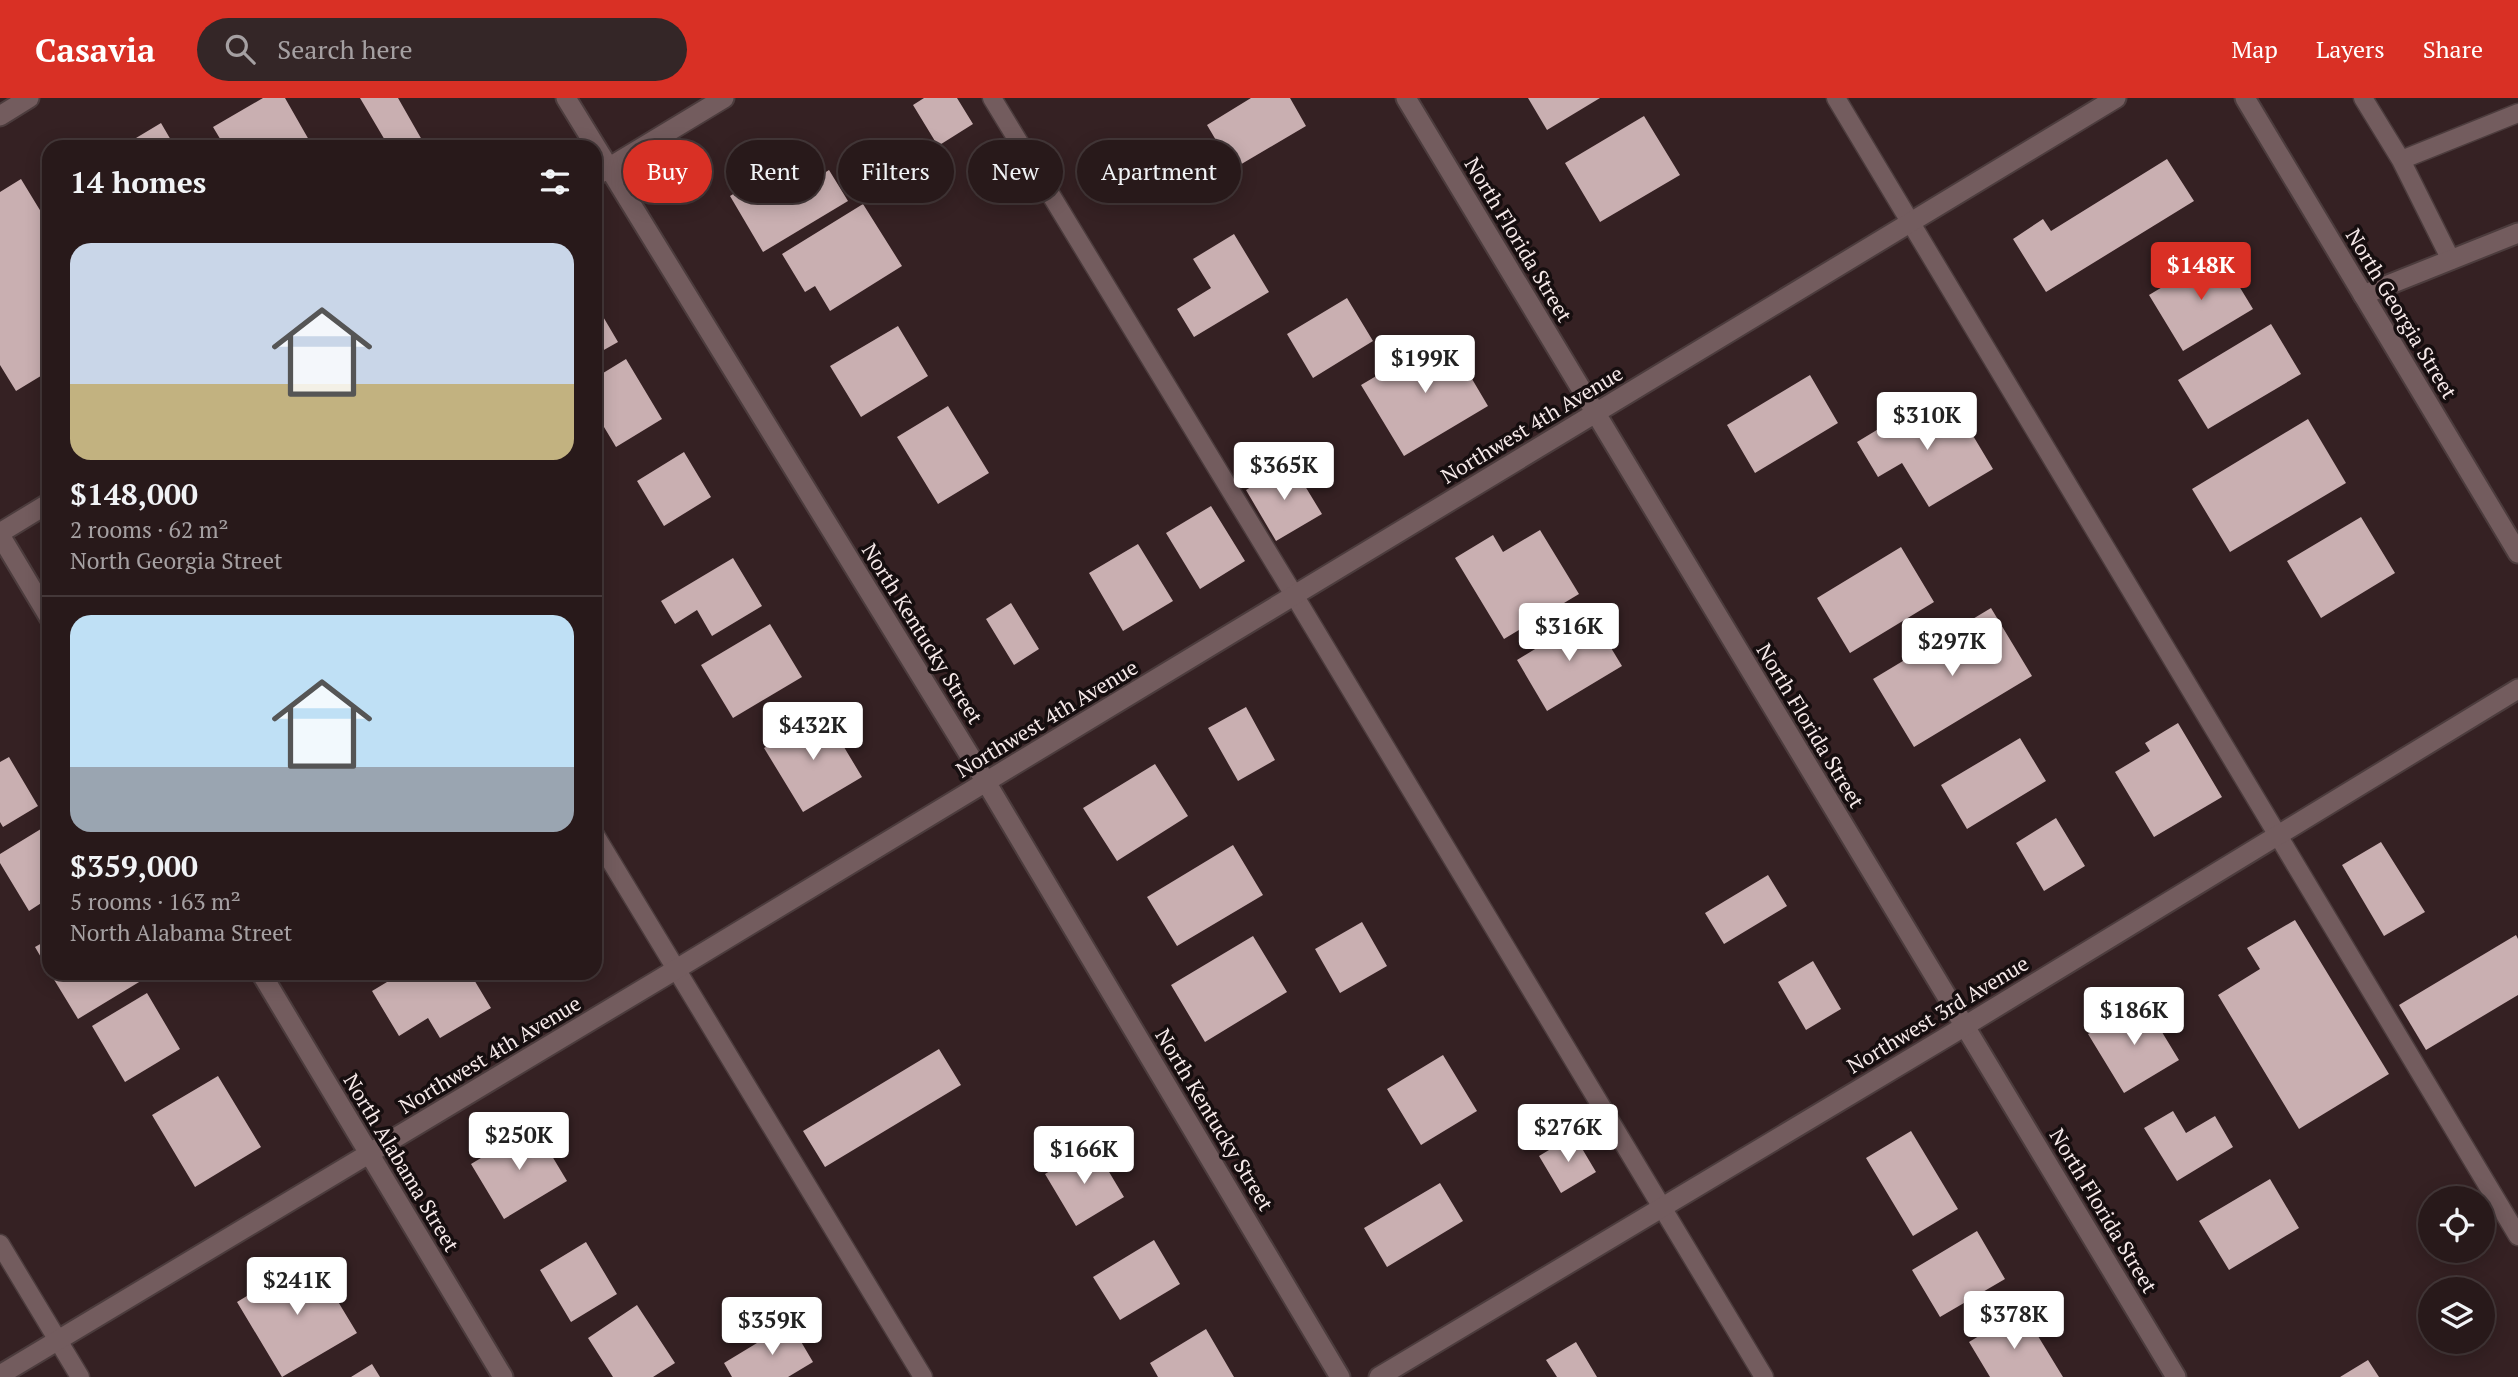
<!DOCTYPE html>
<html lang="en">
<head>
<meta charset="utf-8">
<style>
	:root { --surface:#28191a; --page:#342627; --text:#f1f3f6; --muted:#a5a0a2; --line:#443839; --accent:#d93025 }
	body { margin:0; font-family:"PT Serif",serif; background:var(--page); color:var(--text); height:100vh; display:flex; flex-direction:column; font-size:26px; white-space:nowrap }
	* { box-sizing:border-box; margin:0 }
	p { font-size:23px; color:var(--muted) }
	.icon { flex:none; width:38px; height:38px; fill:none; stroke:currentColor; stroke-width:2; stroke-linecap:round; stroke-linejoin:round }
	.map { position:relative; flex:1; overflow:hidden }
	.drawer { position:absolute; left:42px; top:42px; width:560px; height:840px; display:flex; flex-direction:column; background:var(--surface); border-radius:21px; box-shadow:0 4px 18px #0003,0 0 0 2px var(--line) }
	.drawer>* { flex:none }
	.top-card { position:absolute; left:623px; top:42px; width:665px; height:63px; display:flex; gap:14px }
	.fabs { position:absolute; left:2418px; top:1088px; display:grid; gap:14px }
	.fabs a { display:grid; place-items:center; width:77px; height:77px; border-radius:50%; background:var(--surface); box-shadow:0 4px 18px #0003,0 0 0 2px var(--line); font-size:35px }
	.price { position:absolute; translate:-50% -60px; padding:0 16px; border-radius:7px; background:#fff; color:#222; font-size:23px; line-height:46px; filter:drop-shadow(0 2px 4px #0008) }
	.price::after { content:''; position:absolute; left:50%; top:42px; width:21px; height:16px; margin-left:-10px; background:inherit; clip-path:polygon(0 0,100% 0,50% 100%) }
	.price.active { background:var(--accent); color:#fff }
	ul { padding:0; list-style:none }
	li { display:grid; align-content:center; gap:14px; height:371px; padding:0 28px }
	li+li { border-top:2px solid var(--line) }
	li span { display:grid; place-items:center; height:217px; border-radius:21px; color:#555 }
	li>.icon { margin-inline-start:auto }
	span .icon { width:126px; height:126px; fill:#fffc; stroke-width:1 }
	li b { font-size:30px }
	h2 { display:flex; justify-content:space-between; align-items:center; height:84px; padding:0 28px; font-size:30px }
	.chip { padding:0 24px; border-radius:32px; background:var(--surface); box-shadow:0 4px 18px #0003,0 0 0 2px var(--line); font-size:24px; line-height:63px }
	.chip.active { background:var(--accent); color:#fff }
	header { display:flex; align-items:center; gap:42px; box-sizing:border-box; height:98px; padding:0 35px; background:var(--accent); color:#fff }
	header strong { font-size:33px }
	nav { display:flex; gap:38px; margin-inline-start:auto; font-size:24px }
	.search { width:490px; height:63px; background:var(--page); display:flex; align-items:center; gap:18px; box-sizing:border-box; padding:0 24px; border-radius:38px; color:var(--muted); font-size:26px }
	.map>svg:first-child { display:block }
	.building { fill:#c9afb1 }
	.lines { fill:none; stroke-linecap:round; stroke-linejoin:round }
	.service-casing { stroke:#4c3c3d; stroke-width:21 }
	.minor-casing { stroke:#4c3c3d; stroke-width:23 }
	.tertiary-casing { stroke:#4c3c3d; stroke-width:23 }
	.service { stroke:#735c5e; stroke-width:18 }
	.minor { stroke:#735c5e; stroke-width:19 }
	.tertiary { stroke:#735c5e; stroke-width:19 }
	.labels { text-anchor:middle; stroke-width:7; stroke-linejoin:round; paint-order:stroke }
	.street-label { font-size:21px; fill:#f6e9e9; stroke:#160e0f }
</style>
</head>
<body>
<header>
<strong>Casavia</strong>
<div class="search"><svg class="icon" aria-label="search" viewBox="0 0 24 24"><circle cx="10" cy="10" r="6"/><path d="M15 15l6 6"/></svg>Search here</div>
<nav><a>Map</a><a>Layers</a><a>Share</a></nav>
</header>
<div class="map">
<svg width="2518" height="1279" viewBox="0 0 2518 1279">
	<rect width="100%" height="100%" fill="#352123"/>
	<path class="building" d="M 263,0 L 285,0 L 313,49 L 225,49 L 213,29 Z
		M 360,0 L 398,0 L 426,49 L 389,49 Z
		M 924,0 L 957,0 L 973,26 L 938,48 L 913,7 Z
		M 1251,0 L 1290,0 L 1306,28 L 1233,71 L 1207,27 Z
		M 1528,0 L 1600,0 L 1547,32 Z
		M 1644,18 L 1680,77 L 1600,124 L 1565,65 Z
		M 161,25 L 175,49 L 121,49 Z
		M 800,56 L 815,81 L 829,72 L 848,103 L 763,154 L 730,98 Z
		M 2167,61 L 2194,103 L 2046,194 L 2013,141 L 2043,121 L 2051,133 Z
		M 21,81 L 49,127 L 49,273 L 16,293 L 0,267 L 0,94 Z
		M 863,106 L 902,168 L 830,213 L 815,188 L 805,194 L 782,156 Z
		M 1234,136 L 1269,194 L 1194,239 L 1177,211 L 1211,190 L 1193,161 Z
		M 2219,155 L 2253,211 L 2183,253 L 2149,197 Z
		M 1347,200 L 1373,243 L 1313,280 L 1287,236 Z
		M 595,205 L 618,244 L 595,257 Z
		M 2271,226 L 2301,276 L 2208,331 L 2178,282 Z
		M 898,228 L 928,278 L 861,319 L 830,268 Z
		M 1446,237 L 1488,308 L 1404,358 L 1361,287 Z
		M 626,261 L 662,321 L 616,349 L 595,314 L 595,280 Z
		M 1810,277 L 1838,325 L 1755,375 L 1727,327 Z
		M 1933,298 L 1954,333 L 1966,326 L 1993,371 L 1929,409 L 1902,365 L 1878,379 L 1857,344 Z
		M 948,308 L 989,375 L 938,406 L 897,339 Z
		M 2308,321 L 2346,385 L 2230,454 L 2192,391 Z
		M 684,354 L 711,399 L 664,428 L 637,383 Z
		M 1291,365 L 1322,416 L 1276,443 L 1246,392 Z
		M 1211,408 L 1245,463 L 1200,491 L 1166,435 Z
		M 2361,419 L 2395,475 L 2321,520 L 2287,463 Z
		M 1540,432 L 1579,496 L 1504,541 L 1455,460 L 1493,437 L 1503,454 Z
		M 1138,446 L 1173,503 L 1123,533 L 1089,475 Z
		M 1901,449 L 1934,504 L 1850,555 L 1817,500 Z
		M 733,460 L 762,508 L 712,538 L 697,512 L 675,526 L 661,503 Z
		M 1011,505 L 1039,551 L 1014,567 L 986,521 Z
		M 1991,510 L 2032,578 L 1914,649 L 1873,581 Z
		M 1591,517 L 1622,568 L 1547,613 L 1517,562 Z
		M 770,526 L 802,579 L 733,620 L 701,567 Z
		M 1246,609 L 1275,662 L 1238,683 L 1208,630 Z
		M 823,614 L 862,679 L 803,714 L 764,650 Z
		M 2178,625 L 2222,699 L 2154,739 L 2115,674 L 2150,653 L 2145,645 Z
		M 2020,640 L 2046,683 L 1967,731 L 1941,687 Z
		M 9,659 L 38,708 L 3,729 L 0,724 L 0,664 Z
		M 1155,666 L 1188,718 L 1117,763 L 1083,710 Z
		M 2056,720 L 2085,768 L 2044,793 L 2016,745 Z
		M 49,726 L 49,800 L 29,813 L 0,765 L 0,756 Z
		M 2381,744 L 2425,814 L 2384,838 L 2342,767 Z
		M 1233,747 L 1263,797 L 1177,848 L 1147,799 Z
		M 1768,777 L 1787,808 L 1724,846 L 1705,815 Z
		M 2295,822 L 2389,976 L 2299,1031 L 2218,897 L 2260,871 L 2247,850 Z
		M 1362,824 L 1387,868 L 1340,895 L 1315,851 Z
		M 2516,837 L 2518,841 L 2518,897 L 2426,952 L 2399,907 Z
		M 1253,838 L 1287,894 L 1205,944 L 1171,887 Z
		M 49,841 L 49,873 L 35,849 Z
		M 1813,863 L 1841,911 L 1806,932 L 1778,884 Z
		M 50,875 L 154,875 L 78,921 Z
		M 402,875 L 470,875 L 491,910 L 440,940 L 428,920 L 399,938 L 372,893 Z
		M 147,895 L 180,951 L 125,984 L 92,928 Z
		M 2143,903 L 2179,962 L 2124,995 L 2088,936 Z
		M 939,951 L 961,987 L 825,1069 L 803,1033 Z
		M 1443,957 L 1477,1013 L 1421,1047 L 1387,991 Z
		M 218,978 L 261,1049 L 195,1089 L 152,1017 Z
		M 2173,1013 L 2186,1035 L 2215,1018 L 2233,1049 L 2177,1083 L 2144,1030 Z
		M 534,1028 L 567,1083 L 504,1121 L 471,1066 Z
		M 1911,1033 L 1958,1111 L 1913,1138 L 1866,1060 Z
		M 1574,1037 L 1596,1074 L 1561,1095 L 1539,1058 Z
		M 1093,1047 L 1124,1099 L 1076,1128 L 1045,1076 Z
		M 2270,1081 L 2299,1130 L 2229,1172 L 2199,1123 Z
		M 1440,1085 L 1463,1123 L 1387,1169 L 1364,1130 Z
		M 1977,1133 L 2005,1181 L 1940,1219 L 1912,1172 Z
		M 1154,1142 L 1180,1186 L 1120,1222 L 1093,1179 Z
		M 586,1144 L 617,1196 L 571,1224 L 540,1172 Z
		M 311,1159 L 357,1235 L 282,1279 L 237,1204 Z
		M 637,1207 L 675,1265 L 653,1279 L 613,1279 L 588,1240 Z
		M 2022,1212 L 2063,1279 L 1990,1279 L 1969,1244 Z
		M 790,1225 L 813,1264 L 788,1279 L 732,1279 L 724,1265 Z
		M 1206,1231 L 1234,1279 L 1158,1279 L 1150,1265 Z
		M 1576,1244 L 1597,1279 L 1557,1279 L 1546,1262 Z
		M 2368,1262 L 2379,1279 L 2340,1279 Z
		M 372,1266 L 380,1279 L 351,1279 Z"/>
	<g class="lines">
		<defs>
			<path id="service" d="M 992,0 L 1294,497 L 1764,1279
				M 1836,0 L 2518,1138
				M 2363,0 L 2401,62
				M 2451,162 L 2401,62 L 2518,15
				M 595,737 L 923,1279
				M 0,1146 L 80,1279"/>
			<path id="minor" d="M 566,0 L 986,684 L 1340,1279
				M 1406,0 L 2176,1279
				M 595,78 L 724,0
				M 2363,197 L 2518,135
				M 0,435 L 49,405
				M 0,437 L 49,519
				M 261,875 L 503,1279
				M 0,1277 L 675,872 L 2116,0"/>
			<path id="tertiary" d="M 2245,0 L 2518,455
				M 0,18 L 29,0
				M 1379,1279 L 1965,928 L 2518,591"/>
		</defs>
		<use href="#service" class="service-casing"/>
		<use href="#minor" class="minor-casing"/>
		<use href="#tertiary" class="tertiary-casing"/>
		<use href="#service" class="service"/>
		<use href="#minor" class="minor"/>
		<use href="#tertiary" class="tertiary"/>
	</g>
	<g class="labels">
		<g class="street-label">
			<text transform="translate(1518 142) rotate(59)" y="7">North Florida Street</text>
			<text transform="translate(2401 216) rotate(59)" y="7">North Georgia Street</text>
			<text transform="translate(1532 327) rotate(-31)" y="7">Northwest 4th Avenue</text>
			<text transform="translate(922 536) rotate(58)" y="7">North Kentucky Street</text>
			<text transform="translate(1047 621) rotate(-31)" y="7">Northwest 4th Avenue</text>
			<text transform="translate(1810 628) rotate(59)" y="7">North Florida Street</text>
			<text transform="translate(1938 917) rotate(-31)" y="7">Northwest 3rd Avenue</text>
			<text transform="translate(490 957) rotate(-31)" y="7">Northwest 4th Avenue</text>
			<text transform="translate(1214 1022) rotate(59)" y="7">North Kentucky Street</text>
			<text transform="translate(401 1065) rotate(59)" y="7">North Alabama Street</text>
			<text transform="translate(2103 1113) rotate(59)" y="7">North Florida Street</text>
		</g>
	</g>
</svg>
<div class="fabs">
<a><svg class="icon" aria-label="locate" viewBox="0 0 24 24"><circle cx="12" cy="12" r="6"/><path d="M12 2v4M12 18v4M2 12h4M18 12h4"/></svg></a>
<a><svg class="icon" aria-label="layers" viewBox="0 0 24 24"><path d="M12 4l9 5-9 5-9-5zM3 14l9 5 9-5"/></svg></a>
</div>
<b class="price active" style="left:2201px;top:204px">$148K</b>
<b class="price" style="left:1425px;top:297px">$199K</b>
<b class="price" style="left:1927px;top:354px">$310K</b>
<b class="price" style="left:1284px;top:404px">$365K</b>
<b class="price" style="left:1569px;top:565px">$316K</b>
<b class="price" style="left:1952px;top:580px">$297K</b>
<b class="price" style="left:813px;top:664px">$432K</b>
<b class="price" style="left:2134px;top:949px">$186K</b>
<b class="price" style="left:1568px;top:1066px">$276K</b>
<b class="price" style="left:519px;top:1074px">$250K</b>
<b class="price" style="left:1084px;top:1088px">$166K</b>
<b class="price" style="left:297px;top:1219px">$241K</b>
<b class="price" style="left:2014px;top:1253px">$378K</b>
<b class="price" style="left:772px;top:1259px">$359K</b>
<div class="top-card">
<a class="chip active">Buy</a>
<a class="chip">Rent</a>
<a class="chip">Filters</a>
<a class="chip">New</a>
<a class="chip">Apartment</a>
</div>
<section class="drawer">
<h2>14 homes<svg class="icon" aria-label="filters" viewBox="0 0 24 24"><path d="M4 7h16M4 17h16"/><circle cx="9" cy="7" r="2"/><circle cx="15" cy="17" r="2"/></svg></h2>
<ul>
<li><span style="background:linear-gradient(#c9d6e8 65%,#c2b280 0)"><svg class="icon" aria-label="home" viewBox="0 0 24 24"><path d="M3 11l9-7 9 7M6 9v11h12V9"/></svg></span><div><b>$148,000</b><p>2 rooms · 62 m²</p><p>North Georgia Street</p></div></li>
<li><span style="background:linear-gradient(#bfe0f5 70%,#9aa5b1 0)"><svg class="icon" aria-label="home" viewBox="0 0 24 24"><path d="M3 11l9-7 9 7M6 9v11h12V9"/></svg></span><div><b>$359,000</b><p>5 rooms · 163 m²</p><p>North Alabama Street</p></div></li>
</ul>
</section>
</div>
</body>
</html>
